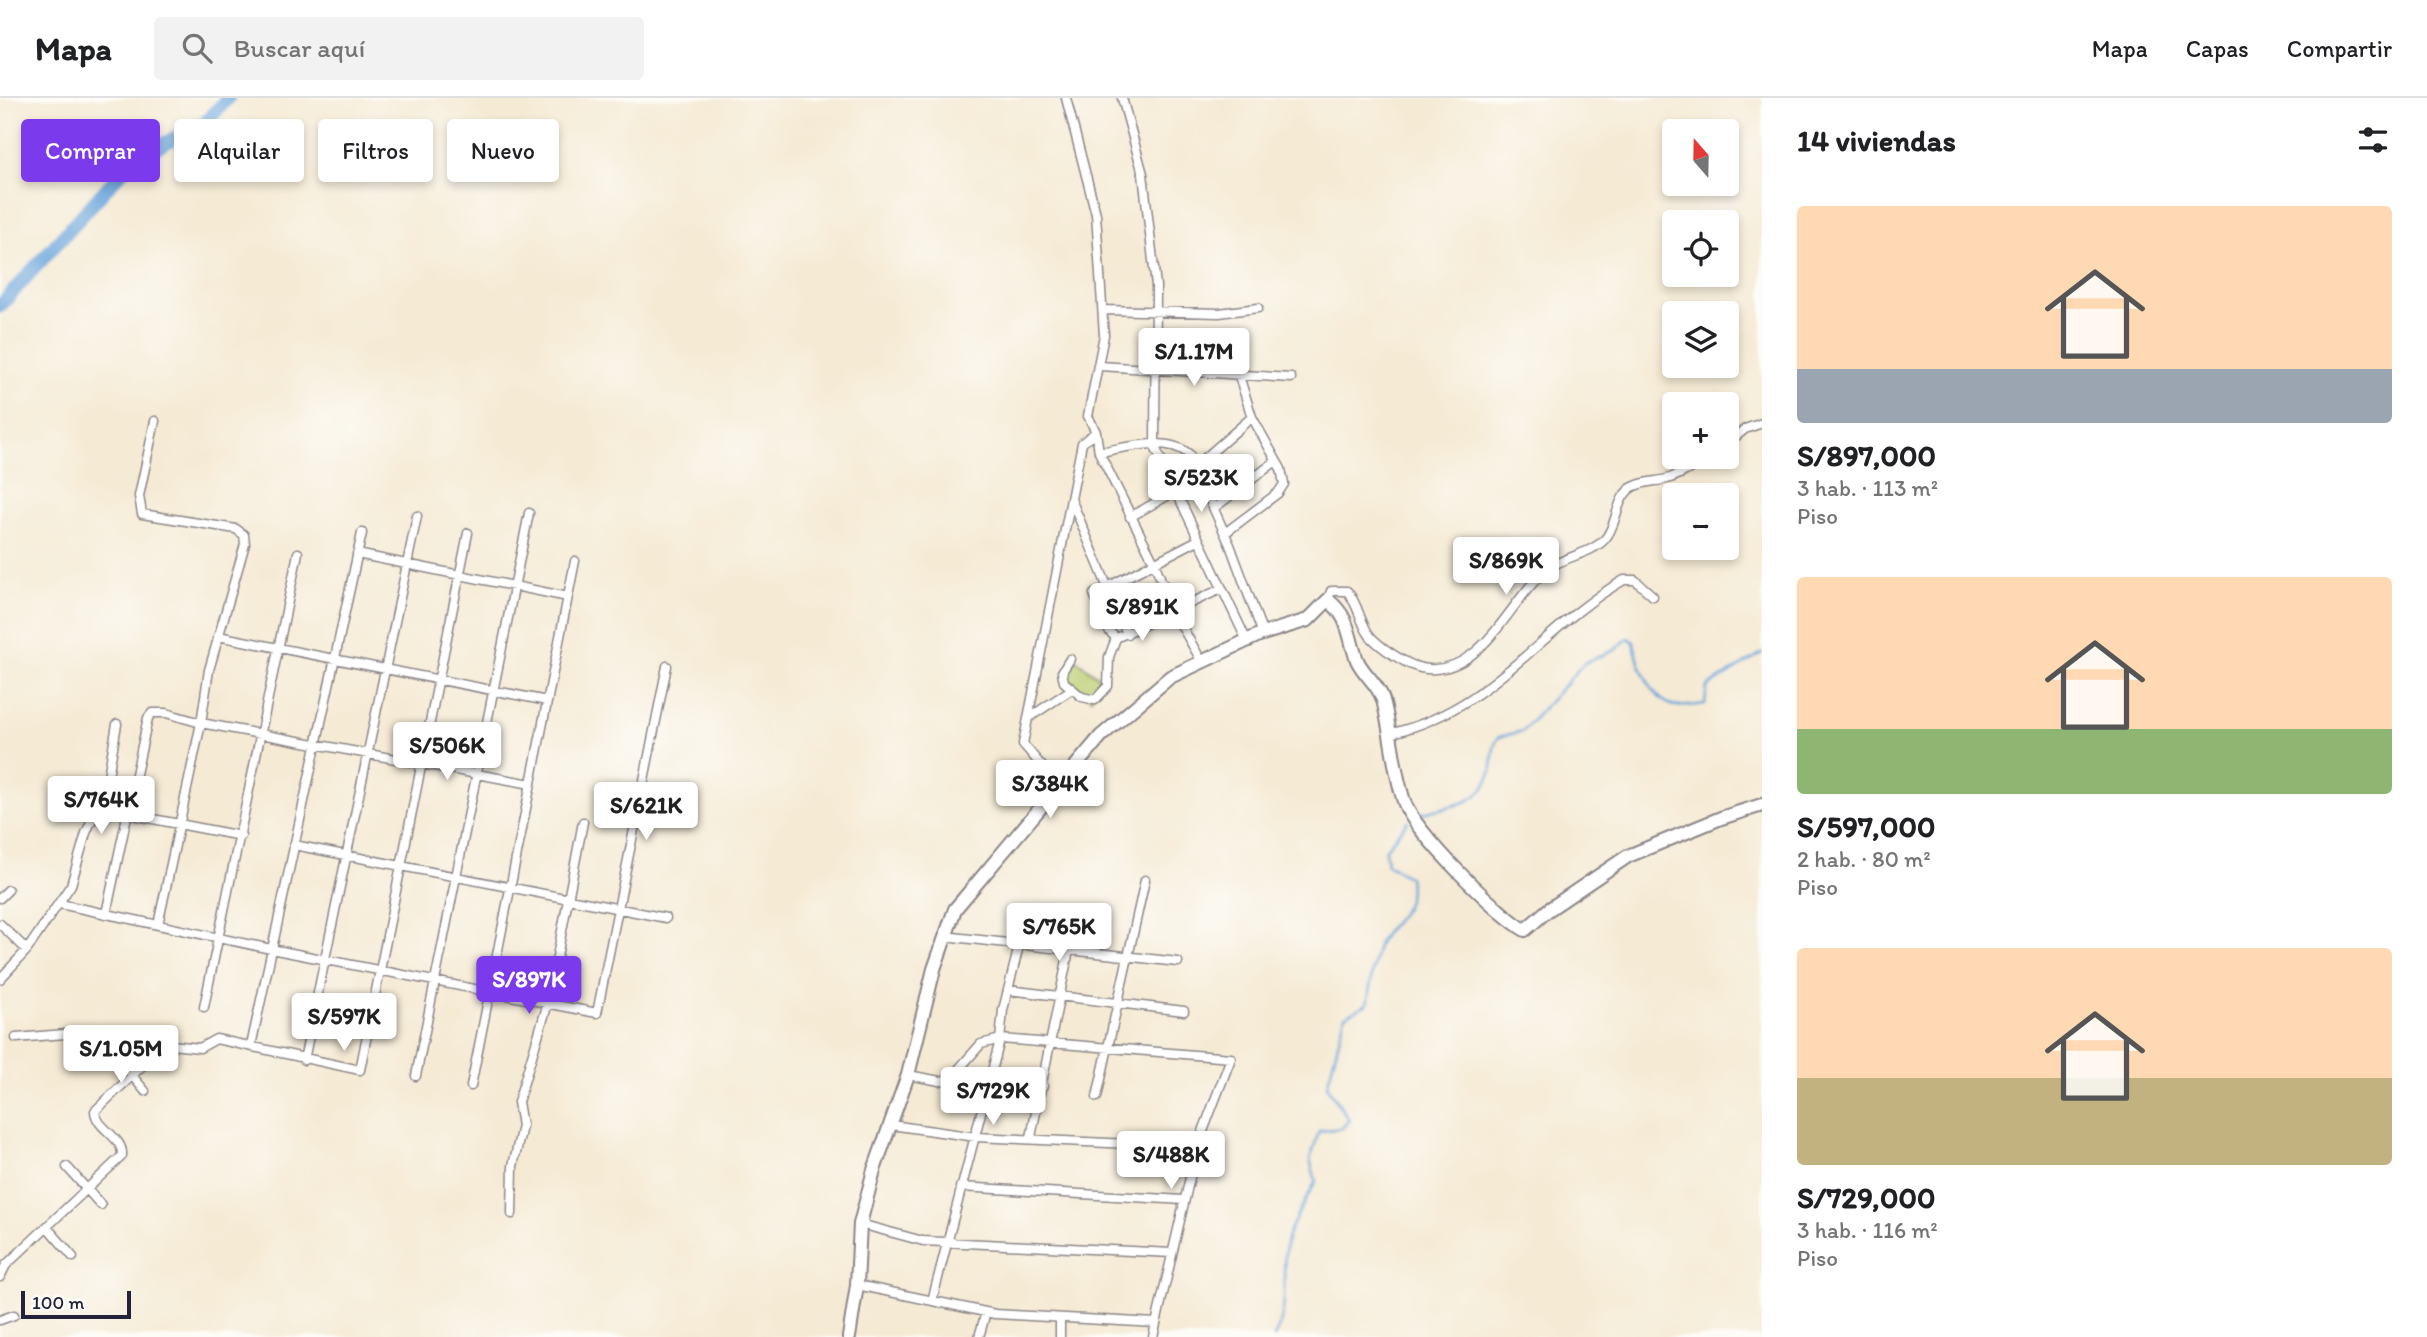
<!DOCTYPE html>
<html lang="es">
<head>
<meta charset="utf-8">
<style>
	:root { --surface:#fff; --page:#f2f2f2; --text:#202124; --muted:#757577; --line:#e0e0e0; --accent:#7c3aed }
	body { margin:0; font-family:Itim,sans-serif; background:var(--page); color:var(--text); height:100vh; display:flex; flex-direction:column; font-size:26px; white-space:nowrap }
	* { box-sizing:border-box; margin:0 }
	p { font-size:23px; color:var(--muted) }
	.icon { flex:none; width:38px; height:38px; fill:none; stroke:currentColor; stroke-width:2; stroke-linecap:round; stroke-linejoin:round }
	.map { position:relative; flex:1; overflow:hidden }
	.drawer { display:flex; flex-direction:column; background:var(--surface); width:665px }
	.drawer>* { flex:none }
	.top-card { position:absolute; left:21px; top:21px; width:665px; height:63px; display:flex; gap:14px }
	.needle { width:46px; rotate:340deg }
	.buttons { position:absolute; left:1662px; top:21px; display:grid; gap:14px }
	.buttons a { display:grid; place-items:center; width:77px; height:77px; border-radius:7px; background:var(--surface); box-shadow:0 4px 10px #0003; font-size:35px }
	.scale { position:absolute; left:21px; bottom:18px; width:110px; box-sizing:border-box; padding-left:7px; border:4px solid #22223b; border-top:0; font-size:19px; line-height:24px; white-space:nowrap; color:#22223b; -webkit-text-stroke:5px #fdfcf7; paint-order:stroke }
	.price { position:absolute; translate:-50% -60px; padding:0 16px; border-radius:7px; background:#fff; color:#222; font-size:23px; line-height:46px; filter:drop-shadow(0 2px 4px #0008) }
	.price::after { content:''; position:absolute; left:50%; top:42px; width:21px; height:16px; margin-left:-10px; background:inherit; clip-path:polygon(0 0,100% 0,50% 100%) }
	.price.active { background:var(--accent); color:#fff }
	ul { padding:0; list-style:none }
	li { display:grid; align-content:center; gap:14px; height:371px; padding:0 35px }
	li span { display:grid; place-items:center; height:217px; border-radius:7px; color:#555 }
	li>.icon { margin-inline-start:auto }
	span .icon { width:126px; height:126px; fill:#fffc; stroke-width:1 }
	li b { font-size:30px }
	h2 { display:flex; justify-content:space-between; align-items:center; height:84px; padding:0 35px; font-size:30px }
	.tag { padding:0 24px; border-radius:7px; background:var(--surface); box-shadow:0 4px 10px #0003; font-size:24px; line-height:63px }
	.tag.active { background:var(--accent); color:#fff }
	header { display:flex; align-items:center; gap:42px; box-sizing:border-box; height:98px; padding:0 35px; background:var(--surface); border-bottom:2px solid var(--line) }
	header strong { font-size:33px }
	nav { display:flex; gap:38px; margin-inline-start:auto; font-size:24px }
	.search { width:490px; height:63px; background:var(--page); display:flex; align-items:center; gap:18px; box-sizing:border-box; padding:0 24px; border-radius:7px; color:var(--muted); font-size:26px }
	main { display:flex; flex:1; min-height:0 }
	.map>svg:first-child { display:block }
	.green { fill:#bccf73; stroke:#6f7857; stroke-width:2 }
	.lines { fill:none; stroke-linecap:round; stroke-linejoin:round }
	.stream { stroke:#6ba4da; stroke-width:2.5 }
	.river { stroke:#6ba4da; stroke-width:14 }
	.street-casing { stroke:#8c8688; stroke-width:11 }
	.secondary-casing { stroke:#8c8688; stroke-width:16 }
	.street { stroke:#fff; stroke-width:8 }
	.secondary { stroke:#fff; stroke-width:12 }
</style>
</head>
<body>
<header>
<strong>Mapa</strong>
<div class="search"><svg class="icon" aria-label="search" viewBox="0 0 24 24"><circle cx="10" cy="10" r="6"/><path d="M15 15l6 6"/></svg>Buscar aquí</div>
<nav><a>Mapa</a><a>Capas</a><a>Compartir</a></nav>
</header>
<main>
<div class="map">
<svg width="1762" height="1239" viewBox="0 0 1762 1239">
	<rect width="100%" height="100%" fill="#fdfcf7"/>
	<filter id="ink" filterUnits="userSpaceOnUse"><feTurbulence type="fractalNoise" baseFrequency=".0143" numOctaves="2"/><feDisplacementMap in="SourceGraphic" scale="14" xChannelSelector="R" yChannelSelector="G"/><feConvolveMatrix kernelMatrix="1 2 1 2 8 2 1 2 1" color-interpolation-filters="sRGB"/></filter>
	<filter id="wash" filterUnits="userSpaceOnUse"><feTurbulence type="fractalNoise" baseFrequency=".00686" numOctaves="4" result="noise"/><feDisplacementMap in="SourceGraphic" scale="28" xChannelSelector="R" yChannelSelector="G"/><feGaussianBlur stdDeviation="1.57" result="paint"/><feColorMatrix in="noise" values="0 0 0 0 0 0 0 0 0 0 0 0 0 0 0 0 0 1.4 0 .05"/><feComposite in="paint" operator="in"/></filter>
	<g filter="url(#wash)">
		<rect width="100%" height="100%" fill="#f5ead4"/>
		<path class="green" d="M 1077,562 L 1104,583 L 1091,600 L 1064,579 Z"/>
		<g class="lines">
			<path class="stream" d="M 1416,717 C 1444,707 1480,711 1490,677 C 1495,663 1490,651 1499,639 L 1523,633 L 1584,565 L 1615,552 L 1628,540 L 1634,544 C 1637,564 1651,601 1672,607 C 1682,610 1695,607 1705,606 L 1707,589 L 1762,555
				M 1274,1239 C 1292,1209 1279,1174 1287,1142 C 1292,1123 1307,1101 1316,1083 L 1310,1062 L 1319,1033 L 1342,1030 L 1349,1022 L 1327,988 L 1345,918 L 1367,906 C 1371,890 1373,854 1381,841 C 1396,818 1414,812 1409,779 L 1387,766 L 1385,752 L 1408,723"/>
			<path class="river" d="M 0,208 L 134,60 L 204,26 L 228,0"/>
		</g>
	</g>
	<g filter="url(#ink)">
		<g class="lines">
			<defs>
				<path id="street" d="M 1122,0 L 1143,76 L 1156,188 L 1155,349 L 1247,543
					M 1103,212 L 1219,215 L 1258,210
					M 1100,268 L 1291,280
					M 1096,334 L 1099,354 L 1154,464 L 1174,515 L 1201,562
					M 1727,346 L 1745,331 L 1762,325
					M 1099,354 C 1125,350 1166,337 1189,356 L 1230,447 L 1263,536
					M 1196,368 L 1252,319
					M 1071,401 L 1127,536
					M 1214,410 L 1276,363
					M 1130,419 L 1174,394 L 1198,374
					M 1225,435 L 1278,395 L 1284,386 L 1281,371 L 1252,319 L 1239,278
					M 1198,442 L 1094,496 L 1109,533 L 1116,540 L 1221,491
					M 357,456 L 568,499
					M 1328,502 L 1331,493 L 1347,493 C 1359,506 1360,527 1371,539 C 1381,550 1407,567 1421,570 C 1483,582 1510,498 1549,470 C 1566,458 1591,456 1605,441 C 1618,426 1615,402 1631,390 C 1642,383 1655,384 1667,381 C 1682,377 1696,367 1709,359
					M 218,538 L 547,603
					M 1070,561 L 1062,574 L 1064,584 L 1082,599 L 1095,602 L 1108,588 L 1109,559 L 1116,540
					M 1030,619 L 1072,591
					M 1392,635 C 1493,611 1539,531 1624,482 L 1635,482 L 1653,498
					M 1059,688 L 1023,646 L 1082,345 L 1096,334 L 1088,318 L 1104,237 L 1096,116 L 1066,0
					M 96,710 L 241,738
					M 294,747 L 666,820
					M 0,800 L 8,792
					M 60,806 L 271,851 L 597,915 L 667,568
					M 106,816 L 148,620 L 152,615 L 166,615 L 201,625 L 209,572 L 245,446 L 244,437 L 236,431 L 142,416 L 139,398 L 155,323
					M 0,826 L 27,852
					M 158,827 L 201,625 L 531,686
					M 944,838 L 1178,864
					M 0,881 L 27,852 L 71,787 L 86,735 L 106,690 L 117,626
					M 1008,892 L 1184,913
					M 204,909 L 298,455
					M 16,940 L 65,936 L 200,950 L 216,941 L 360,972 L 468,435
					M 251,948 L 362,435
					M 119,962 L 145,993
					M 304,962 L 417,418
					M 908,977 L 940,983 L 950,981 L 981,946 L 1001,941 L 1231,960 L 1197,1049 L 1153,1239
					M 416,978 L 529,415
					M 990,983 L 1043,988
					M 471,988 L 575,463
					M 1097,999 L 1145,782
					M 891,1027 L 976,1039 L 1197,1049
					M 1031,1039 L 1069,852
					M 67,1069 L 101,1107
					M 960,1089 L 1184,1102
					M 512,1116 L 513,1068 L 522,1028 L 518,1004 L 548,905 L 583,724
					M 860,1126 L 923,1143 L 1172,1155
					M 47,1129 L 73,1159
					M 0,1179 L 6,1167 L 122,1058 C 124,1039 96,1031 95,1013 L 163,948
					M 857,1187 L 995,1216 L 1156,1225
					M 932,1203 L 1000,942 L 1003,912 L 1019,848
					M 0,1222 L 14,1217
					M 979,1239 L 986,1214
					M 1060,1239 L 1060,1220"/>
				<path id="secondary" d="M 849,1239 L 857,1187 L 860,1126 L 874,1072 L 908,977 L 934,871 L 955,811 L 1101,638 L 1170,579 L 1259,537 L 1308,522 L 1328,502 C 1350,519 1348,538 1357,562 C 1363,576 1379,587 1383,602 C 1392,636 1393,673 1405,706 C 1415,734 1499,818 1525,832 L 1548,812 L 1628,758 L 1721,720 L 1762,707"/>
			</defs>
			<use href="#street" class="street-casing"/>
			<use href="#secondary" class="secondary-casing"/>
			<use href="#street" class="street"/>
			<use href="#secondary" class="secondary"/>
		</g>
	</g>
</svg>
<div class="buttons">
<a><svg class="needle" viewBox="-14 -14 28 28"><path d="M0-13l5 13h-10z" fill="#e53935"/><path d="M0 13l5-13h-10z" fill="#757577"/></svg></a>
<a><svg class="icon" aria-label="locate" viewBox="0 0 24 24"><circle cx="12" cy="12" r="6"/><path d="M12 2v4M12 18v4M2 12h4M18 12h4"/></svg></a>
<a><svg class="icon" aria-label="layers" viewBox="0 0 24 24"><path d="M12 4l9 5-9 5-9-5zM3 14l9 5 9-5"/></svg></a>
<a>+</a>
<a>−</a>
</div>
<div class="scale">100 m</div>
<b class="price" style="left:1194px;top:290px">S/1.17M</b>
<b class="price" style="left:1201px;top:416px">S/523K</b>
<b class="price" style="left:1506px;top:499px">S/869K</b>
<b class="price" style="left:1142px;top:545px">S/891K</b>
<b class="price" style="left:447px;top:684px">S/506K</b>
<b class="price" style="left:1050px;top:722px">S/384K</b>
<b class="price" style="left:101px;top:738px">S/764K</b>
<b class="price" style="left:646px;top:744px">S/621K</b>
<b class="price" style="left:1059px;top:865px">S/765K</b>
<b class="price active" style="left:529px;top:918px">S/897K</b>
<b class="price" style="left:344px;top:955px">S/597K</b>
<b class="price" style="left:121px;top:987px">S/1.05M</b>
<b class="price" style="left:993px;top:1029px">S/729K</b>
<b class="price" style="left:1171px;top:1093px">S/488K</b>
<div class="top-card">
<a class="tag active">Comprar</a>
<a class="tag">Alquilar</a>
<a class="tag">Filtros</a>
<a class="tag">Nuevo</a>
</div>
</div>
<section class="drawer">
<h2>14 viviendas<svg class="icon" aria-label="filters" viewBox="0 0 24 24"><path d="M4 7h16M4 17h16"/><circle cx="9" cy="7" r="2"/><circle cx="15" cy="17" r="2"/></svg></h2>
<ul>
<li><span style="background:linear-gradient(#ffd9b3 75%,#9aa5b1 0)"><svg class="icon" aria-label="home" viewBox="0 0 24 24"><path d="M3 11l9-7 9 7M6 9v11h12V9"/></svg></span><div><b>S/897,000</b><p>3 hab. · 113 m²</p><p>Piso</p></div></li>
<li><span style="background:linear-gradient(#ffd9b3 70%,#8fb573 0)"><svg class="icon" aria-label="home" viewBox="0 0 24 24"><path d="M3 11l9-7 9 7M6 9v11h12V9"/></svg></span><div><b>S/597,000</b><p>2 hab. · 80 m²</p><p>Piso</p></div></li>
<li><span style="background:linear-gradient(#ffd9b3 60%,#c2b280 0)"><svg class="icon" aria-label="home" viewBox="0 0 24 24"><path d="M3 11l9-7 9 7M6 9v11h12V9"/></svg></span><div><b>S/729,000</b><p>3 hab. · 116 m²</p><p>Piso</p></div></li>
</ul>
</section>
</main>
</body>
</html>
